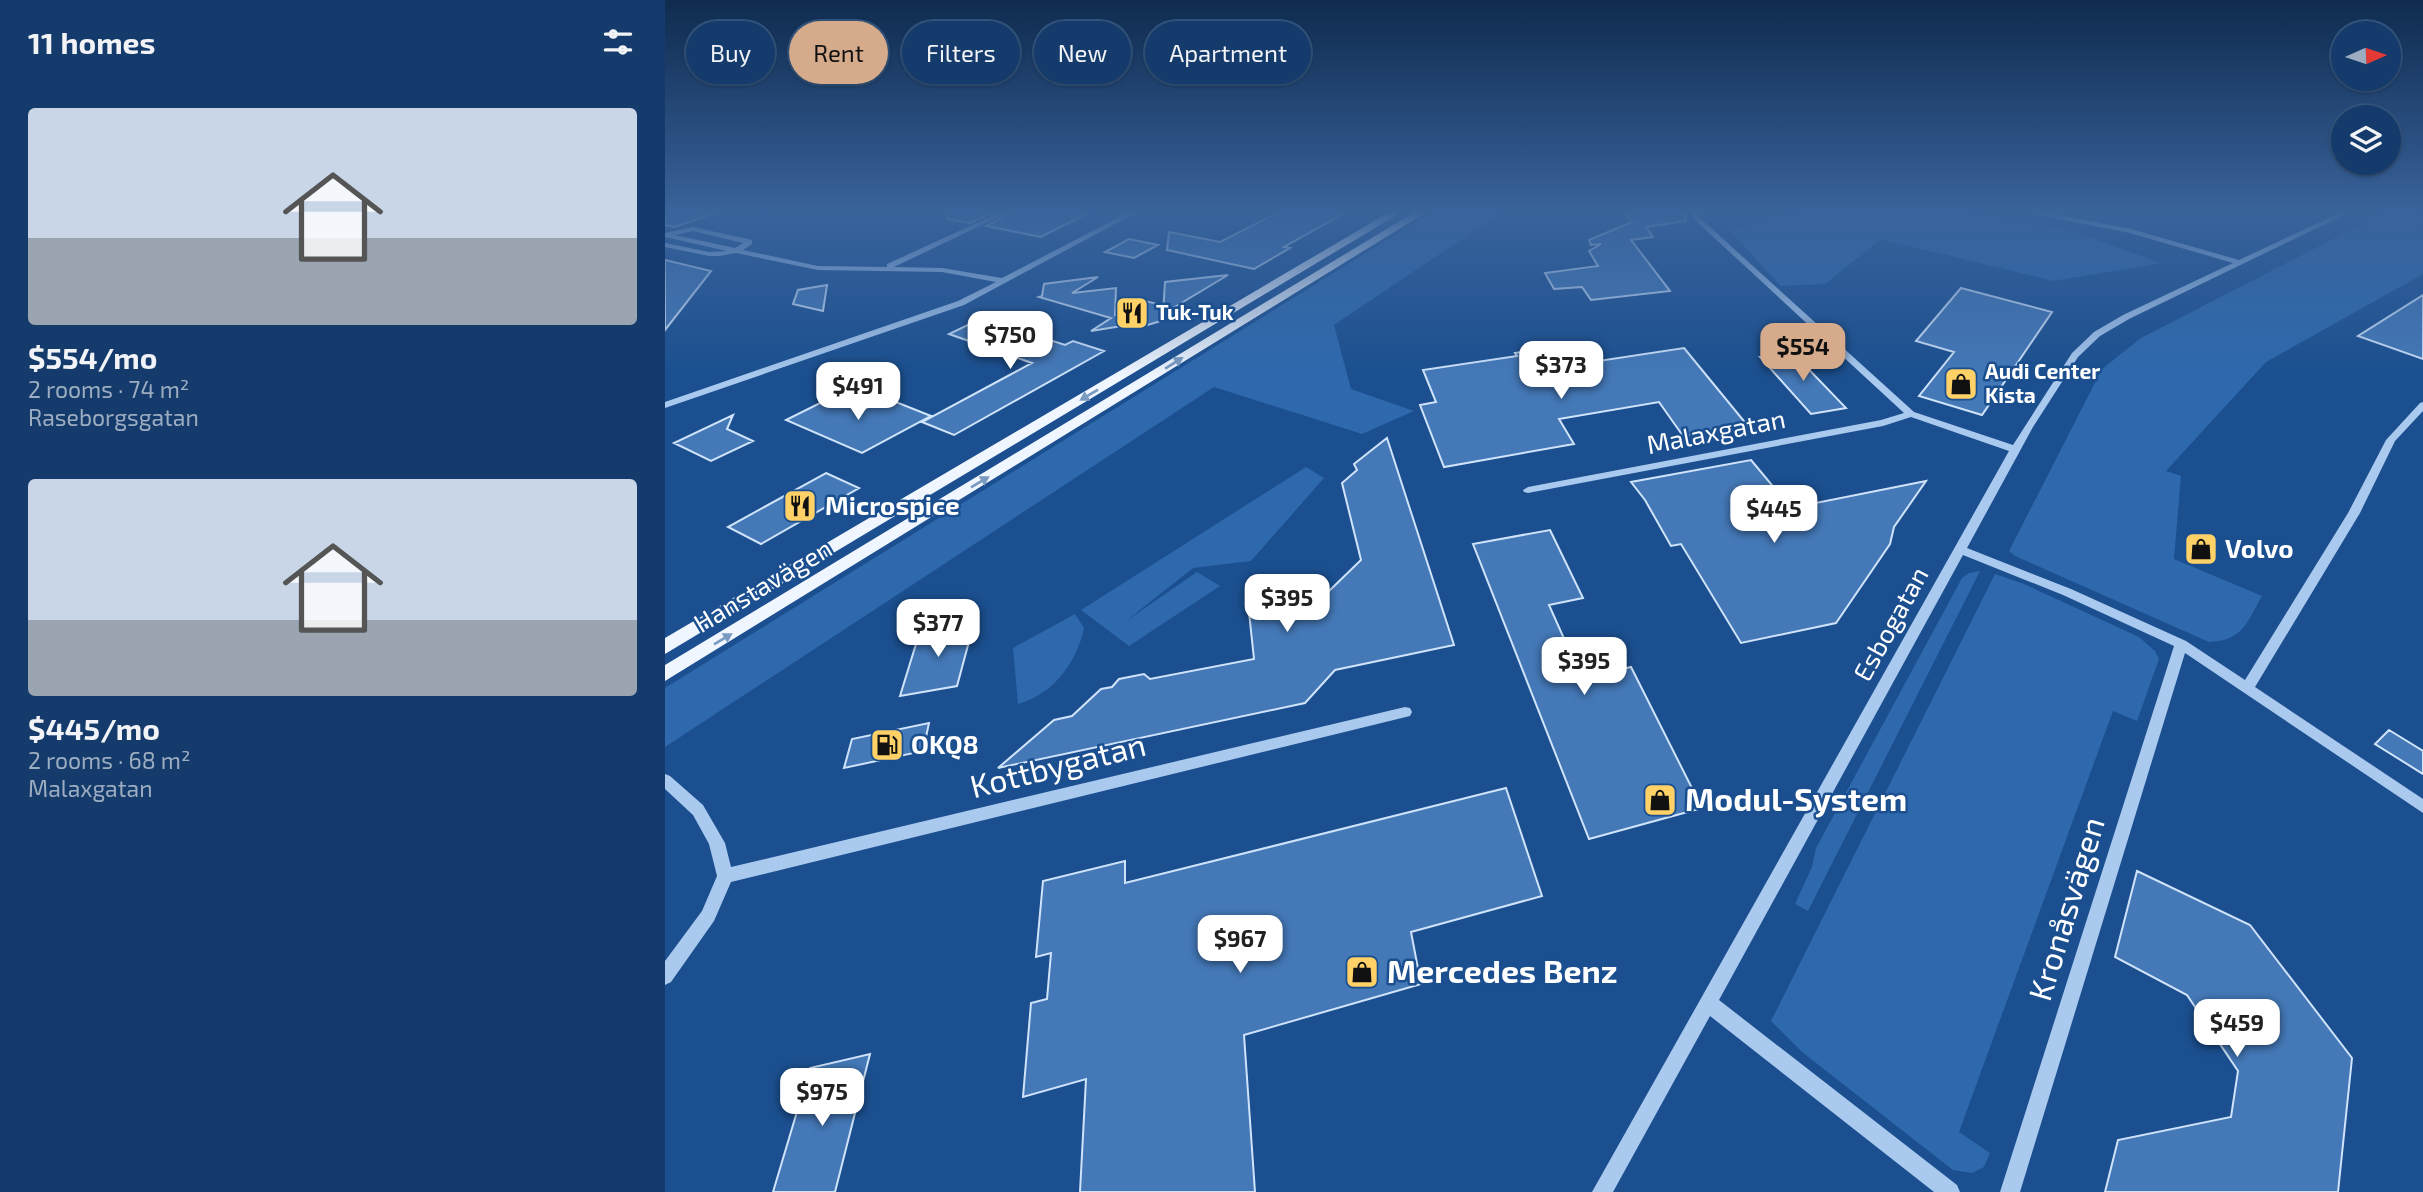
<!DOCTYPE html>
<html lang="en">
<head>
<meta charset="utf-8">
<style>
	:root { --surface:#143b6b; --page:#214673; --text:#f1f3f6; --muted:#9dadc1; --line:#33557e; --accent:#d6ab8b }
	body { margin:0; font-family:"Exo 2",sans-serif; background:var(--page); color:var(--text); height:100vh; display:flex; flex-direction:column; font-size:26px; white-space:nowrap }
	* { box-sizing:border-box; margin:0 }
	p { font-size:23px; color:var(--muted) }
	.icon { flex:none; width:38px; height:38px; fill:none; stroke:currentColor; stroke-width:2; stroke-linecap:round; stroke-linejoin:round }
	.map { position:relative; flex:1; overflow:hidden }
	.panel { display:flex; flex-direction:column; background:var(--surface); width:665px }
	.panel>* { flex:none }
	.guide { position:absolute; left:21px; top:21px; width:665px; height:63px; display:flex; gap:14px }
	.needle { width:46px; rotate:87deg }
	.controls { position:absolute; left:1666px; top:21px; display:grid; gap:14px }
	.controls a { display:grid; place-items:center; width:70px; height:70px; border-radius:50%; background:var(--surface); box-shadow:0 2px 5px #0004,0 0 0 2px var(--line); font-size:35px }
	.price { position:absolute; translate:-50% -60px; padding:0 16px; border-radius:14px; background:#fff; color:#222; font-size:23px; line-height:46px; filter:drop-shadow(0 2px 4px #0008) }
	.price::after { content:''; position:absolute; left:50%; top:42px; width:21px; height:16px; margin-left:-10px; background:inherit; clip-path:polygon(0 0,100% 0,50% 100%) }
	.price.current { background:var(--accent); color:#111 }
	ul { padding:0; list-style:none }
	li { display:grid; align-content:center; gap:14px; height:371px; padding:0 28px }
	li span { display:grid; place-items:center; height:217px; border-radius:7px; color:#555 }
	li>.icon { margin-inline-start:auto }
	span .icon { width:126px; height:126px; fill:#fffc; stroke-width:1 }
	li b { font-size:30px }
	h2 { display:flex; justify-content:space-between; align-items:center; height:84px; padding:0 28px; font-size:30px }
	.tag { padding:0 24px; border-radius:32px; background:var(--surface); box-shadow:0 2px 5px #0004,0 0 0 2px var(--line); font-size:24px; line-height:63px }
	.tag.current { background:var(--accent); color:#111 }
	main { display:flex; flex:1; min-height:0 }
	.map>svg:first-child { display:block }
	.green { fill:#2e69ad }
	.building { fill:#4478b7; stroke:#cfe3fa; stroke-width:2 }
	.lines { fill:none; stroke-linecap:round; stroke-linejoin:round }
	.minor { fill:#a9c9ee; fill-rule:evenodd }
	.major { fill:#f0f6ff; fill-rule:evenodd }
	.oneway { fill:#7b9ac1 }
	.labels { text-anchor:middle; stroke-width:5; stroke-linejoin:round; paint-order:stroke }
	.far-poi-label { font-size:21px; font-weight:bold; fill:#fff; stroke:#1b4f8f; text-anchor:start }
	.street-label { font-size:26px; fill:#fff; stroke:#1b4f8f }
	.poi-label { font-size:26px; font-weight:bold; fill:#fff; stroke:#1b4f8f; text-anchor:start }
	.near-street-label { font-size:32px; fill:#fff; stroke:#1b4f8f }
	.near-poi-label { font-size:32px; font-weight:bold; fill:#fff; stroke:#1b4f8f; text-anchor:start }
</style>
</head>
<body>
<main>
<section class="panel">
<h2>11 homes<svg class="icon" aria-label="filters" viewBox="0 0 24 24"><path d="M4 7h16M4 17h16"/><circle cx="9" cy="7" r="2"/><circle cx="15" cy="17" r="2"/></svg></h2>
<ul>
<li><span style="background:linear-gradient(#c9d6e8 60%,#9aa5b1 0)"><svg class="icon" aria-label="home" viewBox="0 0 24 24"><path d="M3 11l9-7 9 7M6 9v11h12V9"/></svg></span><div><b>$554/mo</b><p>2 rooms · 74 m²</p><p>Raseborgsgatan</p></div></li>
<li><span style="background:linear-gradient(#c9d6e8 65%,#9aa5b1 0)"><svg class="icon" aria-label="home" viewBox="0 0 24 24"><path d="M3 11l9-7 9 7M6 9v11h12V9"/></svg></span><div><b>$445/mo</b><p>2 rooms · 68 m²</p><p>Malaxgatan</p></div></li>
</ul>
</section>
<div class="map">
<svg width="1758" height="1192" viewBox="0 0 1758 1192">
	<rect width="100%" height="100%" fill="#1b4f8f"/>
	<path class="green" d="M 770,210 L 840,210 L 669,325 L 686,389 L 749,411 L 697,434 L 549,387 L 0,747 L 0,688 Z
		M 1136,210 L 1289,210 L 1406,231 L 1496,263 L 1388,281 L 1216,239 L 1160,284 L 1116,286 L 1064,230 Z
		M 1724,210 L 1758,210 L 1758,274 L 1601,362 L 1501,471 L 1516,476 L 1509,559 L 1597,596 C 1582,622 1578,641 1544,642 L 1350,556 L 1344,551 L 1437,369 L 1476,338 Z
		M 641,467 L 659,478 L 586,561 L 528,568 L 461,621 L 532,572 L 555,586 L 464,646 L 416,610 Z
		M 1315,571 L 1143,911 L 1130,904 L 1147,867 L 1151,848 L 1297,578 L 1304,573 Z
		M 1330,574 L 1359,584 L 1474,637 L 1490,651 L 1494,659 L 1472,721 L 1448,711 L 1294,1132 L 1325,1153 L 1319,1167 L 1307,1173 L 1288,1170 L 1137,1052 L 1106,1021 Z
		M 410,614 L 419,628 C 412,662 388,695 353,704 L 348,648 Z"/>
	<path class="building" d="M 0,210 L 52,210 L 53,212 L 10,227 L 0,225 Z
		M 284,210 L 334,210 L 305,223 L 282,219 Z
		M 350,210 L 429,210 L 376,237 L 321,226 Z
		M 618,210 L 685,210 L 619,247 L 625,248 L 589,269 L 502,250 L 504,232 L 555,242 Z
		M 984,210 L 1020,210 L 1021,221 L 981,227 L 988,237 L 966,240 L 1005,291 L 926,300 L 917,287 L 889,289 L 880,273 L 933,266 L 924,251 L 936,244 L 926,245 L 924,240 L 967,222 L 959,212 Z
		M 464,239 L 493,245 L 469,258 L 440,252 Z
		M 0,260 L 46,271 L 0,330 Z
		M 563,275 L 498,314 L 500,282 Z
		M 433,277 L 407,293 L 451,288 L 450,315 L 476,300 L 497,305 L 499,320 L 476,327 L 469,324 L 426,331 L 446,318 L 374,297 L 377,296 L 379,284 Z
		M 162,285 L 158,311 L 128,304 L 133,290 Z
		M 1296,288 L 1387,312 L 1317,415 L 1254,396 L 1289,352 L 1251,341 Z
		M 1758,295 L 1758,359 L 1693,336 Z
		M 317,318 L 400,345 L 408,341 L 439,351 L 289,435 L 257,422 L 367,363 L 284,334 Z
		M 1019,348 L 1083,426 L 1018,436 L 994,402 L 894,419 L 909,444 L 779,467 L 755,405 L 771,402 L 758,370 L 852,356 L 850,353 L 869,350 L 881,369 Z
		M 1128,353 L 1181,408 L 1146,414 L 1095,357 Z
		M 169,396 L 200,409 L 221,398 L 266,416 L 197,453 L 121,420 Z
		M 68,415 L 62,429 L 88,441 L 46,461 L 9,443 Z
		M 722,438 L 789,645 L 670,670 L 640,703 L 333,768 L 389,720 L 407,716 L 436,689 L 447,687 L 454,679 L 479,674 L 485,679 L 589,659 L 583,603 L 613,579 L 623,577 L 663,592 L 696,560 L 677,483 L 692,470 L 689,464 Z
		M 1086,460 L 1126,508 L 1261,481 L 1229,527 L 1225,544 L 1171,623 L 1076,643 L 1016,544 L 1006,546 L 980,500 L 966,482 Z
		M 161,473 L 194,488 L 96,544 L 63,527 Z
		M 885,530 L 918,598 L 884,605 L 917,679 L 966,667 L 1037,808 L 924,839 L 808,544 Z
		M 309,623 L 292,686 L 235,696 L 255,631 Z
		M 264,723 L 258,751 L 179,768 L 187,739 Z
		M 1724,730 L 1758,751 L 1758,774 L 1710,744 Z
		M 841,788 L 877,896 L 746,932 L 756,984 L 579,1035 L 590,1192 L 415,1192 L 421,1079 L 358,1097 L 366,1003 L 382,999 L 386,953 L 371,957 L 378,881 L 460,861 L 460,883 Z
		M 1472,871 L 1585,925 L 1687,1058 L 1673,1192 L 1440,1192 L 1453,1140 L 1566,1117 L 1573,1071 L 1522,995 L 1450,957 Z
		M 205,1054 L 170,1192 L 108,1192 L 145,1068 Z"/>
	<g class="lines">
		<path class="minor" d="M 340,210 L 348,210 L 229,267 L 277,268 L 337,278 L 468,210 L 476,210 L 299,305 L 0,408 L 0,402 L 293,301 L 331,282 L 277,272 L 153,270 L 71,253 L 54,256 L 44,256 L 0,247 L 0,243 L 44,252 L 62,251 L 0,237 L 0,233 L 28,227 L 87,240 L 87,244 L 78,250 L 153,266 L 222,267 L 222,264 ZM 28,231 L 78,243 L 70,248 L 10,235 Z
			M 1025,210 L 1031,210 L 1035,218 L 1249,412 L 1348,445 L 1407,353 L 1429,332 L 1458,315 L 1568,263 L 1465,233 L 1358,212 L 1355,210 L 1368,210 L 1466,229 L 1574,260 L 1681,210 L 1689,210 L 1464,319 L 1435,336 L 1413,357 L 1368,427 L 1302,548 L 1406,589 L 1521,641 L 1580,680 L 1683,513 L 1721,440 L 1755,403 L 1758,402 L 1758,411 L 1730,441 L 1695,513 L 1590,687 L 1758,799 L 1758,813 L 1520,653 L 1355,1192 L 1335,1192 L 1509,646 L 1398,595 L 1298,555 L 1054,1000 L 1292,1185 L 1295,1192 L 1269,1192 L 1045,1016 L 948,1192 L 927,1192 L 1344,451 L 1246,417 L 1218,426 L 863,493 L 859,492 L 858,490 L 863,487 L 1216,420 L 1239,413 L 1030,220 Z
			M 740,707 L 745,708 L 747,712 L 745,716 L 66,882 L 49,921 L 6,982 L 0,985 L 0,961 L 37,911 L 52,876 L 44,844 L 28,815 L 0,789 L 0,774 L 5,776 L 38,805 L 60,843 L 66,867 Z"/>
		<path class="major" d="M 728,210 L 740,210 L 0,654 L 0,638 Z
			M 753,210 L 765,210 L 0,681 L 0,665 Z"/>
	</g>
	<defs><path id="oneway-solid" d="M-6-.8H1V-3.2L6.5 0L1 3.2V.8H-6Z" transform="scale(1.75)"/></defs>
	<g class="oneway">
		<use href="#oneway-solid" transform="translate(509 363) rotate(-32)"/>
		<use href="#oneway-solid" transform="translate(424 395) rotate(149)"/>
		<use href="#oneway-solid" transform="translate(315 482) rotate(-31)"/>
		<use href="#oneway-solid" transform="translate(58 639) rotate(-31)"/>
	</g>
	<linearGradient id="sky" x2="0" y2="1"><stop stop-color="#0f2b4f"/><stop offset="0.56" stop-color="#39639b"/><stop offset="1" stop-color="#39639b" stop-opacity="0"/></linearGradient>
	<rect width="1758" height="377" fill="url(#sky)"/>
	<defs>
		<symbol id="restaurant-square" viewBox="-11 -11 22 22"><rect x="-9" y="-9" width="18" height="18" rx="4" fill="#ffd166" stroke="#1b4f8f"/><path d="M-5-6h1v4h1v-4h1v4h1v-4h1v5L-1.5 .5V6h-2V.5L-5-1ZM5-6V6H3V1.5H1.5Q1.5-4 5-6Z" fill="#111"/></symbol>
		<symbol id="shop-square" viewBox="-11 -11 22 22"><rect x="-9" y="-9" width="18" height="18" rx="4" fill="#ffd166" stroke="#1b4f8f"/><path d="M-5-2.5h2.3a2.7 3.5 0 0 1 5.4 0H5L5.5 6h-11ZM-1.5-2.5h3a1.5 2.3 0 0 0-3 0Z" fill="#111"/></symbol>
		<symbol id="fuel-square" viewBox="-11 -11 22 22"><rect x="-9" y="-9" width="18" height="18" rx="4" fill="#ffd166" stroke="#1b4f8f"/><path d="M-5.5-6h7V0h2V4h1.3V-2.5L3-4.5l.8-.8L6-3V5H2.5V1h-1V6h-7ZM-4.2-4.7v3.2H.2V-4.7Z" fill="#111"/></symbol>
	</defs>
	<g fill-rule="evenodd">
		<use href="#restaurant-square" x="448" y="294" width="38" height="38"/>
		<use href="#shop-square" x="1277" y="365" width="38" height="38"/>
		<use href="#restaurant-square" x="116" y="487" width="38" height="38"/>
		<use href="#shop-square" x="1517" y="530" width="38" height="38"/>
		<use href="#fuel-square" x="203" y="726" width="38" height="38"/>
		<use href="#shop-square" x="976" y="781" width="38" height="38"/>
		<use href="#shop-square" x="678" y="953" width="38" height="38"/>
	</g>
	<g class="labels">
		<g class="far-poi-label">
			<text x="491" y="320">Tuk-Tuk</text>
			<text x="1320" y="379">Audi Center<tspan x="1320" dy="24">Kista</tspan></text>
		</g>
		<g class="street-label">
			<text transform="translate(1051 432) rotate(-11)" y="9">Malaxgatan</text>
			<text transform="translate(98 586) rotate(-31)" y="9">Hanstavägen</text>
			<text transform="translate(1226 624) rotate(-61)" y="9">Esbogatan</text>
		</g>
		<g class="poi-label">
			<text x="160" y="515">Microspice</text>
			<text x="1560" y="558">Volvo</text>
			<text x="246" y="754">OKQ8</text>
		</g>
		<g class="near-street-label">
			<text transform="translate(393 766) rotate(-14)" y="11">Kottbygatan</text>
			<text transform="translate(1402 909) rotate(-73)" y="11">Kronåsvägen</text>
		</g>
		<g class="near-poi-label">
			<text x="1020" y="811">Modul-System</text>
			<text x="722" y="983">Mercedes Benz</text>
		</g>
	</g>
</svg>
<div class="controls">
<a><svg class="needle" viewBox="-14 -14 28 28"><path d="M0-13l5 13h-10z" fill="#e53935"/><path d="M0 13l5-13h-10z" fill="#9dadc1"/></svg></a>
<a><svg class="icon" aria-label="layers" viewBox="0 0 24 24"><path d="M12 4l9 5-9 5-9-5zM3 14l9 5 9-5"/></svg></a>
</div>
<b class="price" style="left:345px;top:371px">$750</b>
<b class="price current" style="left:1138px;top:383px">$554</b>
<b class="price" style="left:896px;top:401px">$373</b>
<b class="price" style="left:193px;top:422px">$491</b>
<b class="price" style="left:1109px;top:545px">$445</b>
<b class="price" style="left:622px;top:634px">$395</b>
<b class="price" style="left:273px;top:659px">$377</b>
<b class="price" style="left:919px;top:697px">$395</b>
<b class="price" style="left:575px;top:975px">$967</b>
<b class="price" style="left:1572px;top:1059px">$459</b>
<b class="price" style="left:157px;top:1128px">$975</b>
<div class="guide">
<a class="tag">Buy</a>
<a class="tag current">Rent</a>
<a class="tag">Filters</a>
<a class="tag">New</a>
<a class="tag">Apartment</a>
</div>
</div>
</main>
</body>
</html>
